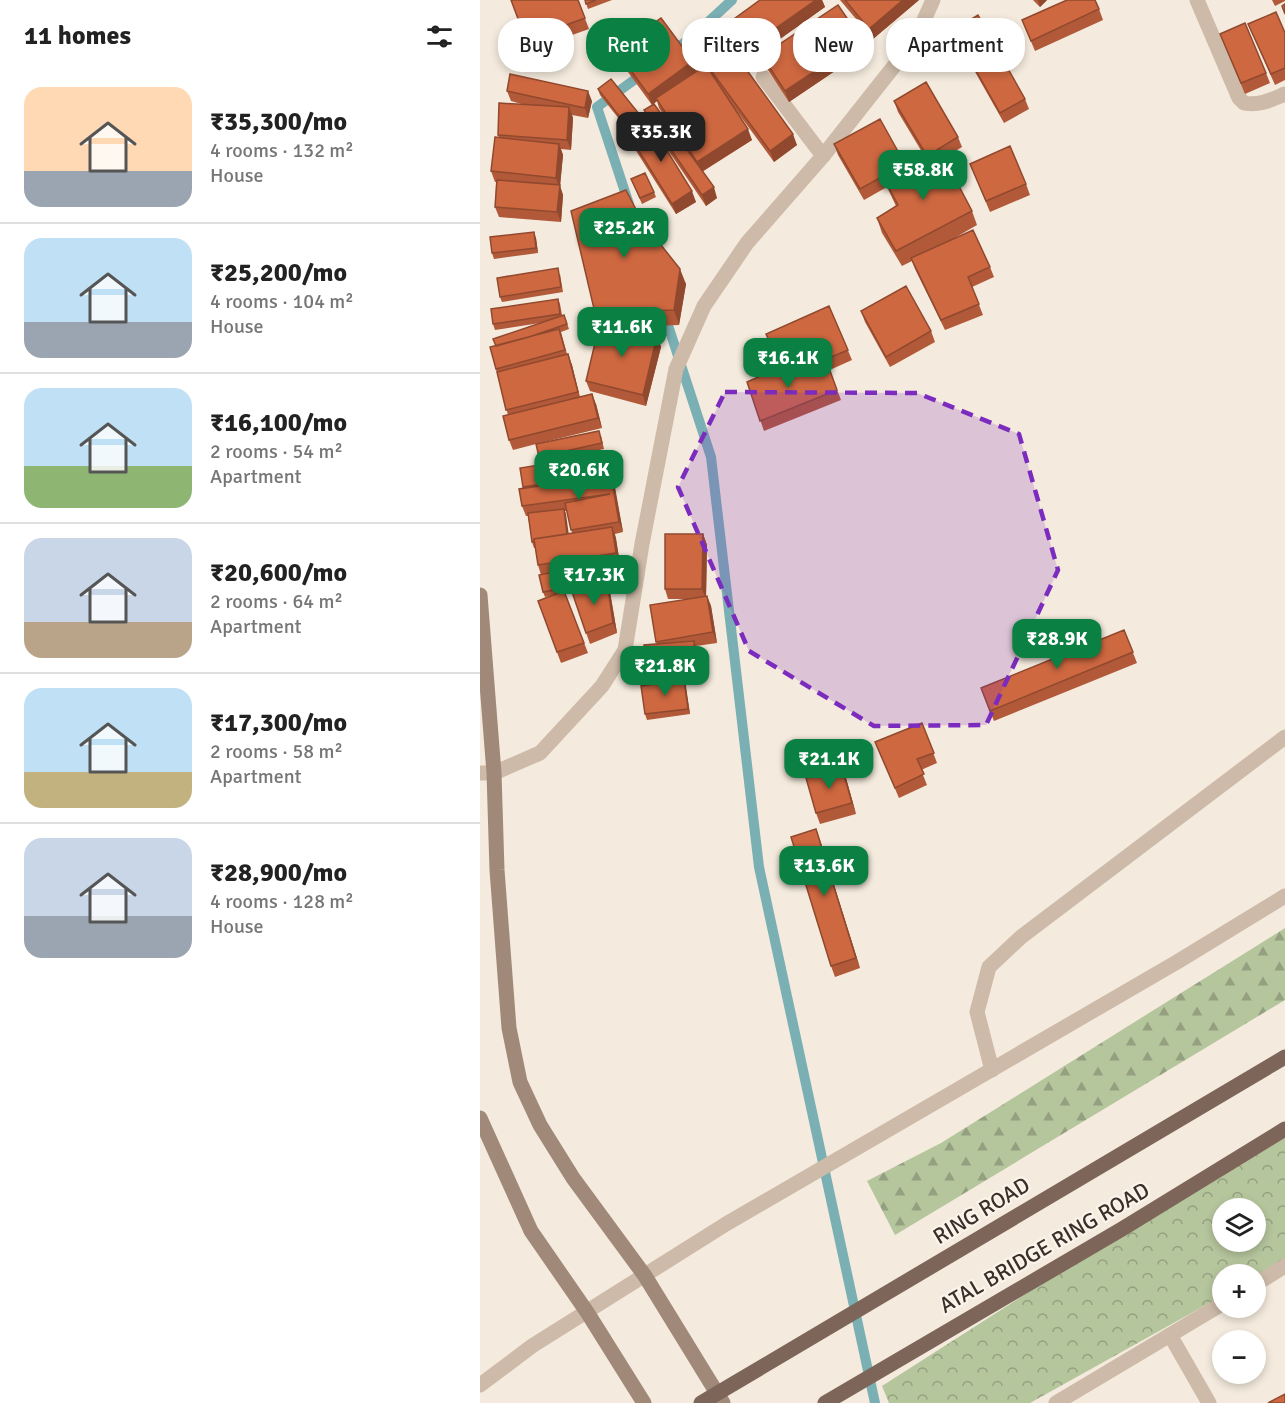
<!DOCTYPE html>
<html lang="en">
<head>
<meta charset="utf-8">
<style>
	:root { --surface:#fff; --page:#f6f6f6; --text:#222; --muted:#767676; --line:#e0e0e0; --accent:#0b8043 }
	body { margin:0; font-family:Signika,sans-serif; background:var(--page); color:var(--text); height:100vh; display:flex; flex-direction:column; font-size:22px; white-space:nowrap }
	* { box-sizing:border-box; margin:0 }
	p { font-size:20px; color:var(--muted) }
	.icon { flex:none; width:33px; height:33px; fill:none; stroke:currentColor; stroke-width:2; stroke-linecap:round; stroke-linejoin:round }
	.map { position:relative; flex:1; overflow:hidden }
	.drawer { display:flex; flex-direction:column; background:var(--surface); width:480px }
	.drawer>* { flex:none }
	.guide { position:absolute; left:18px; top:18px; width:570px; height:54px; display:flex; gap:12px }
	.controls { position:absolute; left:732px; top:1198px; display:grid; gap:12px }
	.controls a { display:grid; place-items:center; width:54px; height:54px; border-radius:50%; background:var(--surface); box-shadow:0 3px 9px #0003; font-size:30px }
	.price { position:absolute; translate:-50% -51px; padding:0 14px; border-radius:12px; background:var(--accent); color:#fff; font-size:20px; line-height:39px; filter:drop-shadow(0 2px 3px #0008) }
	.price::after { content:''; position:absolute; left:50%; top:36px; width:18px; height:14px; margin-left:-9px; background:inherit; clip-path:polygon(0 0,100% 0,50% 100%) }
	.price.on { background:#222; color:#fff }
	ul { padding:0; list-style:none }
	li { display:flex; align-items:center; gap:18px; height:150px; padding:0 24px }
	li+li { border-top:2px solid var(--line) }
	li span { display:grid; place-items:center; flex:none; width:168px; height:120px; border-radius:18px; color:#555 }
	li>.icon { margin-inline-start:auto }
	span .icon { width:72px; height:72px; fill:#fffc; stroke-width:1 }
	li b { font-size:26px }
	h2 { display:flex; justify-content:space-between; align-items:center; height:72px; padding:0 24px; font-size:26px }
	.tag { padding:0 21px; border-radius:24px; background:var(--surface); box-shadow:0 3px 9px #0003; font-size:21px; line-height:54px }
	.tag.on { background:var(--accent); color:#fff }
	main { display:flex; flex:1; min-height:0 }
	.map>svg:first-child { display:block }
	.forest { fill:url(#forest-firs) }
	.park { fill:url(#park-crowns); fill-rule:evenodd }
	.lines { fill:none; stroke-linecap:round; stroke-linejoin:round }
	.stream { stroke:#7aafb3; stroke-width:10 }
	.service { stroke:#cdbaa8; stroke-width:15 }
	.minor { stroke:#cdbaa8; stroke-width:15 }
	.tertiary { stroke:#cdbaa8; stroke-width:15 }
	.secondary { stroke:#a18979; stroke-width:15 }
	.primary { stroke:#7d6659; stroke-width:15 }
	.primary-bridge { stroke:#7d6659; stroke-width:15 }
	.wall { fill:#b15938; fill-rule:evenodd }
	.shaded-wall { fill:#90492e }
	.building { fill:#ce6841; stroke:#90492e; stroke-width:1.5 }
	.marked { fill:#7b2cbf; fill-opacity:0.2; stroke:#7b2cbf; stroke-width:4.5; stroke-dasharray:12 8; stroke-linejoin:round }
	.labels { text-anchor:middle; stroke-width:4.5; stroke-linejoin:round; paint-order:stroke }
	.street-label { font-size:22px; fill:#3a2f29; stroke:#fbf4ea }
</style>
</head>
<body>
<main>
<section class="drawer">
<h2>11 homes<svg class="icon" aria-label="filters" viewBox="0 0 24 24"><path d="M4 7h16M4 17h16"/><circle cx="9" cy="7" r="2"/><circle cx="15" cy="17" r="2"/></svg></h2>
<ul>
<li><span style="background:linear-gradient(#ffd9b3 70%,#9aa5b1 0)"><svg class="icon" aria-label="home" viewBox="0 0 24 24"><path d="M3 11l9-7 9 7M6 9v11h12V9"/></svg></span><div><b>₹35,300/mo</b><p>4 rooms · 132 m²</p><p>House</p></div></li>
<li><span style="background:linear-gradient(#bfe0f5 70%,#9aa5b1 0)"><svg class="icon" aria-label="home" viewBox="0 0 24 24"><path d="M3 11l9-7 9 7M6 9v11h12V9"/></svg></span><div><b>₹25,200/mo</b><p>4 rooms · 104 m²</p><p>House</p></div></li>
<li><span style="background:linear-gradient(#bfe0f5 65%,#8fb573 0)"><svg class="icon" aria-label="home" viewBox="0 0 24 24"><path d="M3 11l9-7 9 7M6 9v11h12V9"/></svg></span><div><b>₹16,100/mo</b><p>2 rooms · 54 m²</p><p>Apartment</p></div></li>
<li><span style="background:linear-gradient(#c9d6e8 70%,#b9a48a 0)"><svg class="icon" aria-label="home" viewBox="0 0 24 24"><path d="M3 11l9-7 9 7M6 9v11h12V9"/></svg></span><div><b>₹20,600/mo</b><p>2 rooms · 64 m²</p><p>Apartment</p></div></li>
<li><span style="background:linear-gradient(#bfe0f5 70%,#c2b280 0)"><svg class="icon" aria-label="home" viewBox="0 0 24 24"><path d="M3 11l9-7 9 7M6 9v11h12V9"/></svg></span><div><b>₹17,300/mo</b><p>2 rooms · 58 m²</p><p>Apartment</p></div></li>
<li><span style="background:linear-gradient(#c9d6e8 65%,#9aa5b1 0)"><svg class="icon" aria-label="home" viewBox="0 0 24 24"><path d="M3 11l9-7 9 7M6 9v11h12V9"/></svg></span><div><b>₹28,900/mo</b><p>4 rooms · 128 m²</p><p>House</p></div></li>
</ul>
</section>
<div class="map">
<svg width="805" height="1403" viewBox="0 0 805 1403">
	<defs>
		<pattern id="forest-firs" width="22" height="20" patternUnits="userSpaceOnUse" patternTransform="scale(1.5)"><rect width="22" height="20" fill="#b5c59c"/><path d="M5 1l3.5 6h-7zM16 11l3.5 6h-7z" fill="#94a07f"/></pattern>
		<pattern id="park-crowns" width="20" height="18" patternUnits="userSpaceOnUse" patternTransform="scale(1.5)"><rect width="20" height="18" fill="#b5c59c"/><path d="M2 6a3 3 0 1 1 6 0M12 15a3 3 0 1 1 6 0" fill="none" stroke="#94a07f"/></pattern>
	</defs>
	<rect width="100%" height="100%" fill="#f4eadd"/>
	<path class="forest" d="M 805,928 L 805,1000 L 415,1235 L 387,1181 L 461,1143 Z"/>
	<path class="park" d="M 805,1128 L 805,1261 L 776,1278 L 776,1275 L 742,1275 L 742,1296 L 550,1403 L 409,1403 L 402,1386 ZM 742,1209 L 776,1209 L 776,1242 L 742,1242 Z"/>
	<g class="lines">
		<path class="stream" d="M 189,54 L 212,37 L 252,0
			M 149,204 L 117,107 L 165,72
			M 184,313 L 231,457 L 279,867 L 395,1403"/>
		<path class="service" d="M 283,77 L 343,156"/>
		<path class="minor" d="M 717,0 L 759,98 L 764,103 C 779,106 791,100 805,94
			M 512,1070 L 497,1012 L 509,967 L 541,937 L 805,737
			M 690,1335 L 729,1403"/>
		<path class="tertiary" d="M 0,773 L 14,773 L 60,753 L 122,686 L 145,650 L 162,544 L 196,369 L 224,306 L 267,243 L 343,156 L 422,56 L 440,29 L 453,0
			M 776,1284 L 805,1266
			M 0,1385 L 52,1346 L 246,1224 L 697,962 L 805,896
			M 576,1403 L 742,1304"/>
		<path class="secondary" d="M 0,595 L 14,773 L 17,870 L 29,1028 L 40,1082 L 60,1125 L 93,1178 L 165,1276 L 243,1403
			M 0,1118 L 51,1231 L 107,1312 L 164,1403"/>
		<path class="primary" d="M 345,1403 L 642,1229 L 805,1129"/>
		<path class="primary-bridge" d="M 221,1403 L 805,1057"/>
	</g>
	<path class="wall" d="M 31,0 L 98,0 L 109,29 L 50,50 Z
		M 105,0 L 132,0 L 108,9 Z
		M 280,0 L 342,0 L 345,7 L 276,56 L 258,29 L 254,19 Z
		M 360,0 L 439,0 L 393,39 Z
		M 553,0 L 567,0 L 560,7 Z
		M 792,0 L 805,0 L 805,1 L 795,6 Z
		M 619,9 L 623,20 L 555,51 L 542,20 Z
		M 768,24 L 805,33 L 805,80 L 795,85 Z
		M 473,30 L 545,99 L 549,109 L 524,123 L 477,40 Z
		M 740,34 L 786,73 L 790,83 L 765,94 Z
		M 136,50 L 213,61 L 216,71 L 226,65 L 224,61 L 317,145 L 294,162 L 245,95 L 272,140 L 222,172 L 237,198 L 226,206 L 175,131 L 216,202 L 196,214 L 153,146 L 149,135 L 151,134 L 120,95 L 118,89 L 163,119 L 165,124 L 158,130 L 169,123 L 164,110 L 205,148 L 179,108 L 177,101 L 172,105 L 140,61 Z
		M 386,50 L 309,102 L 286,67 L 282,56 Z
		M 27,91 L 112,101 L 108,118 L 92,115 L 93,118 L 91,150 L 81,149 L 83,155 L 80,186 L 83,195 L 81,222 L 19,217 L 15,207 L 16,182 L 15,182 L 11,171 L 19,138 L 18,135 L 45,105 L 31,101 Z
		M 414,101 L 478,137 L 482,147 L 464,158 L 492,211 L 497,225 L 471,240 L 510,267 L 514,277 L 492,287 L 503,315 L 465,330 L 435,269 L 432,261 L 422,266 L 402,233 L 397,218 L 416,206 L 407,187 L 384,200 L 358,155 L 354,144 L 425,164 L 426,167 L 445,157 L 418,112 Z
		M 490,164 L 546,184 L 550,195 L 510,212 Z
		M 151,179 L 174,192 L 176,197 L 162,204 Z
		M 162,221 L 206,284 L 199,325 L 140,327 L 177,336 L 181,347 L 166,406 L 110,391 L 106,381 L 120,325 L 115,313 Z
		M 56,238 L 58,253 L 14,259 L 12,253 Z
		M 80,274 L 83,292 L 22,302 L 20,297 Z
		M 78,299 L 80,304 L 82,315 L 84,315 L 89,329 L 81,332 L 87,354 L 92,365 L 100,397 L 116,404 L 122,428 L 56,444 L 121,436 L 124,449 L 61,462 L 56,444 L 33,450 L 29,440 L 28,415 L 10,347 L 16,346 L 60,323 L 15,330 L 13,324 Z
		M 349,306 L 372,360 L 352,369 L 344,350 L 318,362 L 324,376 L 349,368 L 361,400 L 284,431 L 267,382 L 301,368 L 286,334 Z
		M 381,311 L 451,331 L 455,342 L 410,367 L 385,322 Z
		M 90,460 L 95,481 L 102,480 L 130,464 L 143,532 L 135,534 L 140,564 L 132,565 L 136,583 L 128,585 L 130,592 L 137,633 L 110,644 L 92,592 L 85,593 L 108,653 L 81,663 L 58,601 L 70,596 L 65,597 L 63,592 L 61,575 L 58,565 L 55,548 L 54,548 L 52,542 L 48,516 L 46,516 L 42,506 L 44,488 L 40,468 ZM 85,511 L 87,511 L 92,533 L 88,534 Z
		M 223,534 L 227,545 L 226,596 L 227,596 L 231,606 L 237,643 L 216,646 L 218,652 L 220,682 L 205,683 L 210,714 L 167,720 L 165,714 L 170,685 L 166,675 L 177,644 L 176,642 L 206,599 L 188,599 L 185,589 Z
		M 644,630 L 657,663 L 514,721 L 501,688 Z
		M 442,723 L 457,763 L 441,770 L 447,785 L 419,798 L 395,742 Z
		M 366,778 L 376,814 L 340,824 L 336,813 Z
		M 336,829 L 380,968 L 355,977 L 351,966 Z"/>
	<path class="shaded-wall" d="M 336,0 L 342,0 L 345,7 L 276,56 L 272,45 Z
		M 423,0 L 439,0 L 393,39 L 389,29 Z
		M 558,0 L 567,0 L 560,7 Z
		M 382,40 L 386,50 L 309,102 L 305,91 Z
		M 213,61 L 216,72 L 176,98 L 177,101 L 172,105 L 168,94 Z
		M 108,91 L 112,101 L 108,118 L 105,108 Z
		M 89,107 L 93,118 L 91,150 L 87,140 Z
		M 163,119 L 165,124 L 152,135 L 150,130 Z
		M 268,129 L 272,140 L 221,172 L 217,162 Z
		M 313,134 L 317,145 L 294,162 L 290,151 Z
		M 79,144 L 83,155 L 80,186 L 83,195 L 81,222 L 77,212 L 79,187 L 76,178 Z
		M 234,187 L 237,198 L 226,206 L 222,195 Z
		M 212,191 L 216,202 L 196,214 L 192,204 Z
		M 54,232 L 56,238 L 58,253 L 56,248 Z
		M 200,269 L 206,284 L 199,325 L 194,310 Z
		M 177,336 L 181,347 L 166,406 L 163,395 Z
		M 88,354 L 92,365 L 101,403 L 98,392 Z
		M 112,394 L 116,404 L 122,428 L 118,418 Z
		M 128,458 L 135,487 L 143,532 L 139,522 Z
		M 84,509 L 86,514 L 90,543 L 88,538 Z
		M 132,527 L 136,538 L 140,564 L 136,553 Z
		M 223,534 L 227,545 L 226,599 L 222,589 Z
		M 127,581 L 130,592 L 137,633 L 133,623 Z
		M 227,596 L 231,606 L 237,643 L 233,632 Z
		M 214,641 L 218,652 L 220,682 L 216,672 Z
		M 204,680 L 206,686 L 210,714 L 208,709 Z
		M 362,768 L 366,778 L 376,814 L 372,803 Z
		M 336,829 L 340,840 L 380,968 L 376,958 Z"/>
	<path class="building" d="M 31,0 L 98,0 L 105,18 L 46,40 Z
		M 105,0 L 116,0 L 106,4 Z
		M 280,0 L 336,0 L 272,45 L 254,19 Z
		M 365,0 L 423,0 L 389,29 Z
		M 587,0 L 615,0 L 619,9 L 551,41 L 542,20 Z
		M 805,4 L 805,14 L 802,6 Z
		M 358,5 L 382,40 L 305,91 L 282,56 Z
		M 796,12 L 805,33 L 805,68 L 791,74 L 768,24 Z
		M 498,15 L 545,99 L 520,113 L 473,30 Z
		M 181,18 L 213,61 L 168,94 L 136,50 Z
		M 765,23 L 786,73 L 761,83 L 740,34 Z
		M 248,44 L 313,134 L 290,151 L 224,61 Z
		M 226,65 L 268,129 L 217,162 L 176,98 Z
		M 30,74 L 108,91 L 105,108 L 27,91 Z
		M 131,79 L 163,119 L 150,130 L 118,89 Z
		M 446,82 L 478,137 L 447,156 L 414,101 Z
		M 19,103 L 89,107 L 87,140 L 18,135 Z
		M 174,104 L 234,187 L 222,195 L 164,110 Z
		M 400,119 L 425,164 L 380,189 L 354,144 Z
		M 170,123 L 212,191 L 192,204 L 149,135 Z
		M 15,137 L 79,144 L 76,178 L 11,171 Z
		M 530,146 L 546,184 L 506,201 L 490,164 Z
		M 460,150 L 492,211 L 416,251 L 397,218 L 418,205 L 404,179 Z
		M 165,173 L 174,192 L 160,198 L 151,179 Z
		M 17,180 L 80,185 L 77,212 L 15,207 Z
		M 146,190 L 162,221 L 200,269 L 194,310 L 115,313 L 91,211 Z
		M 493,230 L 510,267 L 488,277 L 499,304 L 461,320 L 431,258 Z
		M 54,232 L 56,248 L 12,253 L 10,237 Z
		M 78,268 L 81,287 L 20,297 L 17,278 Z
		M 426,286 L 451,331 L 406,357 L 381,311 Z
		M 78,299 L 80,314 L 13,324 L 11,309 Z
		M 349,306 L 368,350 L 349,358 L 340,340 L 298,359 L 286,334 Z
		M 84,315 L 87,324 L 49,337 L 16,346 L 13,339 Z
		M 120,322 L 177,336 L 163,395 L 106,381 Z
		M 79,329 L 85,350 L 16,369 L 10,347 Z
		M 88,354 L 98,392 L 26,410 L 17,372 Z
		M 317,360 L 324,376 L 349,368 L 357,390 L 280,421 L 267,382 Z
		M 112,394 L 118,418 L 29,440 L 23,416 Z
		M 119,431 L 122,443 L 59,457 L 56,444 Z
		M 128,458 L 132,479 L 131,476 L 102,480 L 99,463 Z
		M 90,460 L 94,479 L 43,487 L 40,468 Z
		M 131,476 L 139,522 L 91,530 L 85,503 L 130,494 L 42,506 L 39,489 Z
		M 84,509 L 87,534 L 54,539 L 54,542 L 52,542 L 48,513 Z
		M 132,527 L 136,553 L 58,565 L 54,539 Z
		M 185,534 L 223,534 L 222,589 L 185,589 Z
		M 130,561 L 134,578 L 63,592 L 59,575 Z
		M 127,581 L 133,623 L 106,633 L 91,589 Z
		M 84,591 L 104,643 L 77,652 L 58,601 Z
		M 227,596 L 233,632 L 176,642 L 170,605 Z
		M 644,630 L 653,652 L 510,711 L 501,688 Z
		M 214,641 L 216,672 L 166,675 L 164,645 Z
		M 204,680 L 208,709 L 165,714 L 161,686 Z
		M 442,723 L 454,753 L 437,759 L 444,774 L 415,788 L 395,742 Z
		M 362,768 L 372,803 L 336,813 L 326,778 Z
		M 336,829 L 376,958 L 351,966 L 311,837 Z
		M 805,1394 L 805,1403 L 788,1403 Z"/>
	<path class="marked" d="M 245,392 L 437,393 L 539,434 L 578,570 L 506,725 L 394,726 L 269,651 L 198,487 Z"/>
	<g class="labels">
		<g class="street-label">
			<text transform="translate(501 1210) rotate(-31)" y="8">RING ROAD</text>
			<text transform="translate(564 1247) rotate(-30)" y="8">ATAL BRIDGE RING ROAD</text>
		</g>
	</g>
</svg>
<div class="controls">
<a><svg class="icon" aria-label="layers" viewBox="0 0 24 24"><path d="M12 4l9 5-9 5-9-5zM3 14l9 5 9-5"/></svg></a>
<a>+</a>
<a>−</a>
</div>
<b class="price on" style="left:181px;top:163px">₹35.3K</b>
<b class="price" style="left:443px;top:201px">₹58.8K</b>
<b class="price" style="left:144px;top:259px">₹25.2K</b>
<b class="price" style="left:142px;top:358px">₹11.6K</b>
<b class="price" style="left:308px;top:389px">₹16.1K</b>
<b class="price" style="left:99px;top:501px">₹20.6K</b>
<b class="price" style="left:114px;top:606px">₹17.3K</b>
<b class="price" style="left:577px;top:670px">₹28.9K</b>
<b class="price" style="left:185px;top:697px">₹21.8K</b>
<b class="price" style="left:349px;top:790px">₹21.1K</b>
<b class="price" style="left:344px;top:897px">₹13.6K</b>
<div class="guide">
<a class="tag">Buy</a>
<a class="tag on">Rent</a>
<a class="tag">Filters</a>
<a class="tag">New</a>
<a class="tag">Apartment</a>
</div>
</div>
</main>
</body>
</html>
